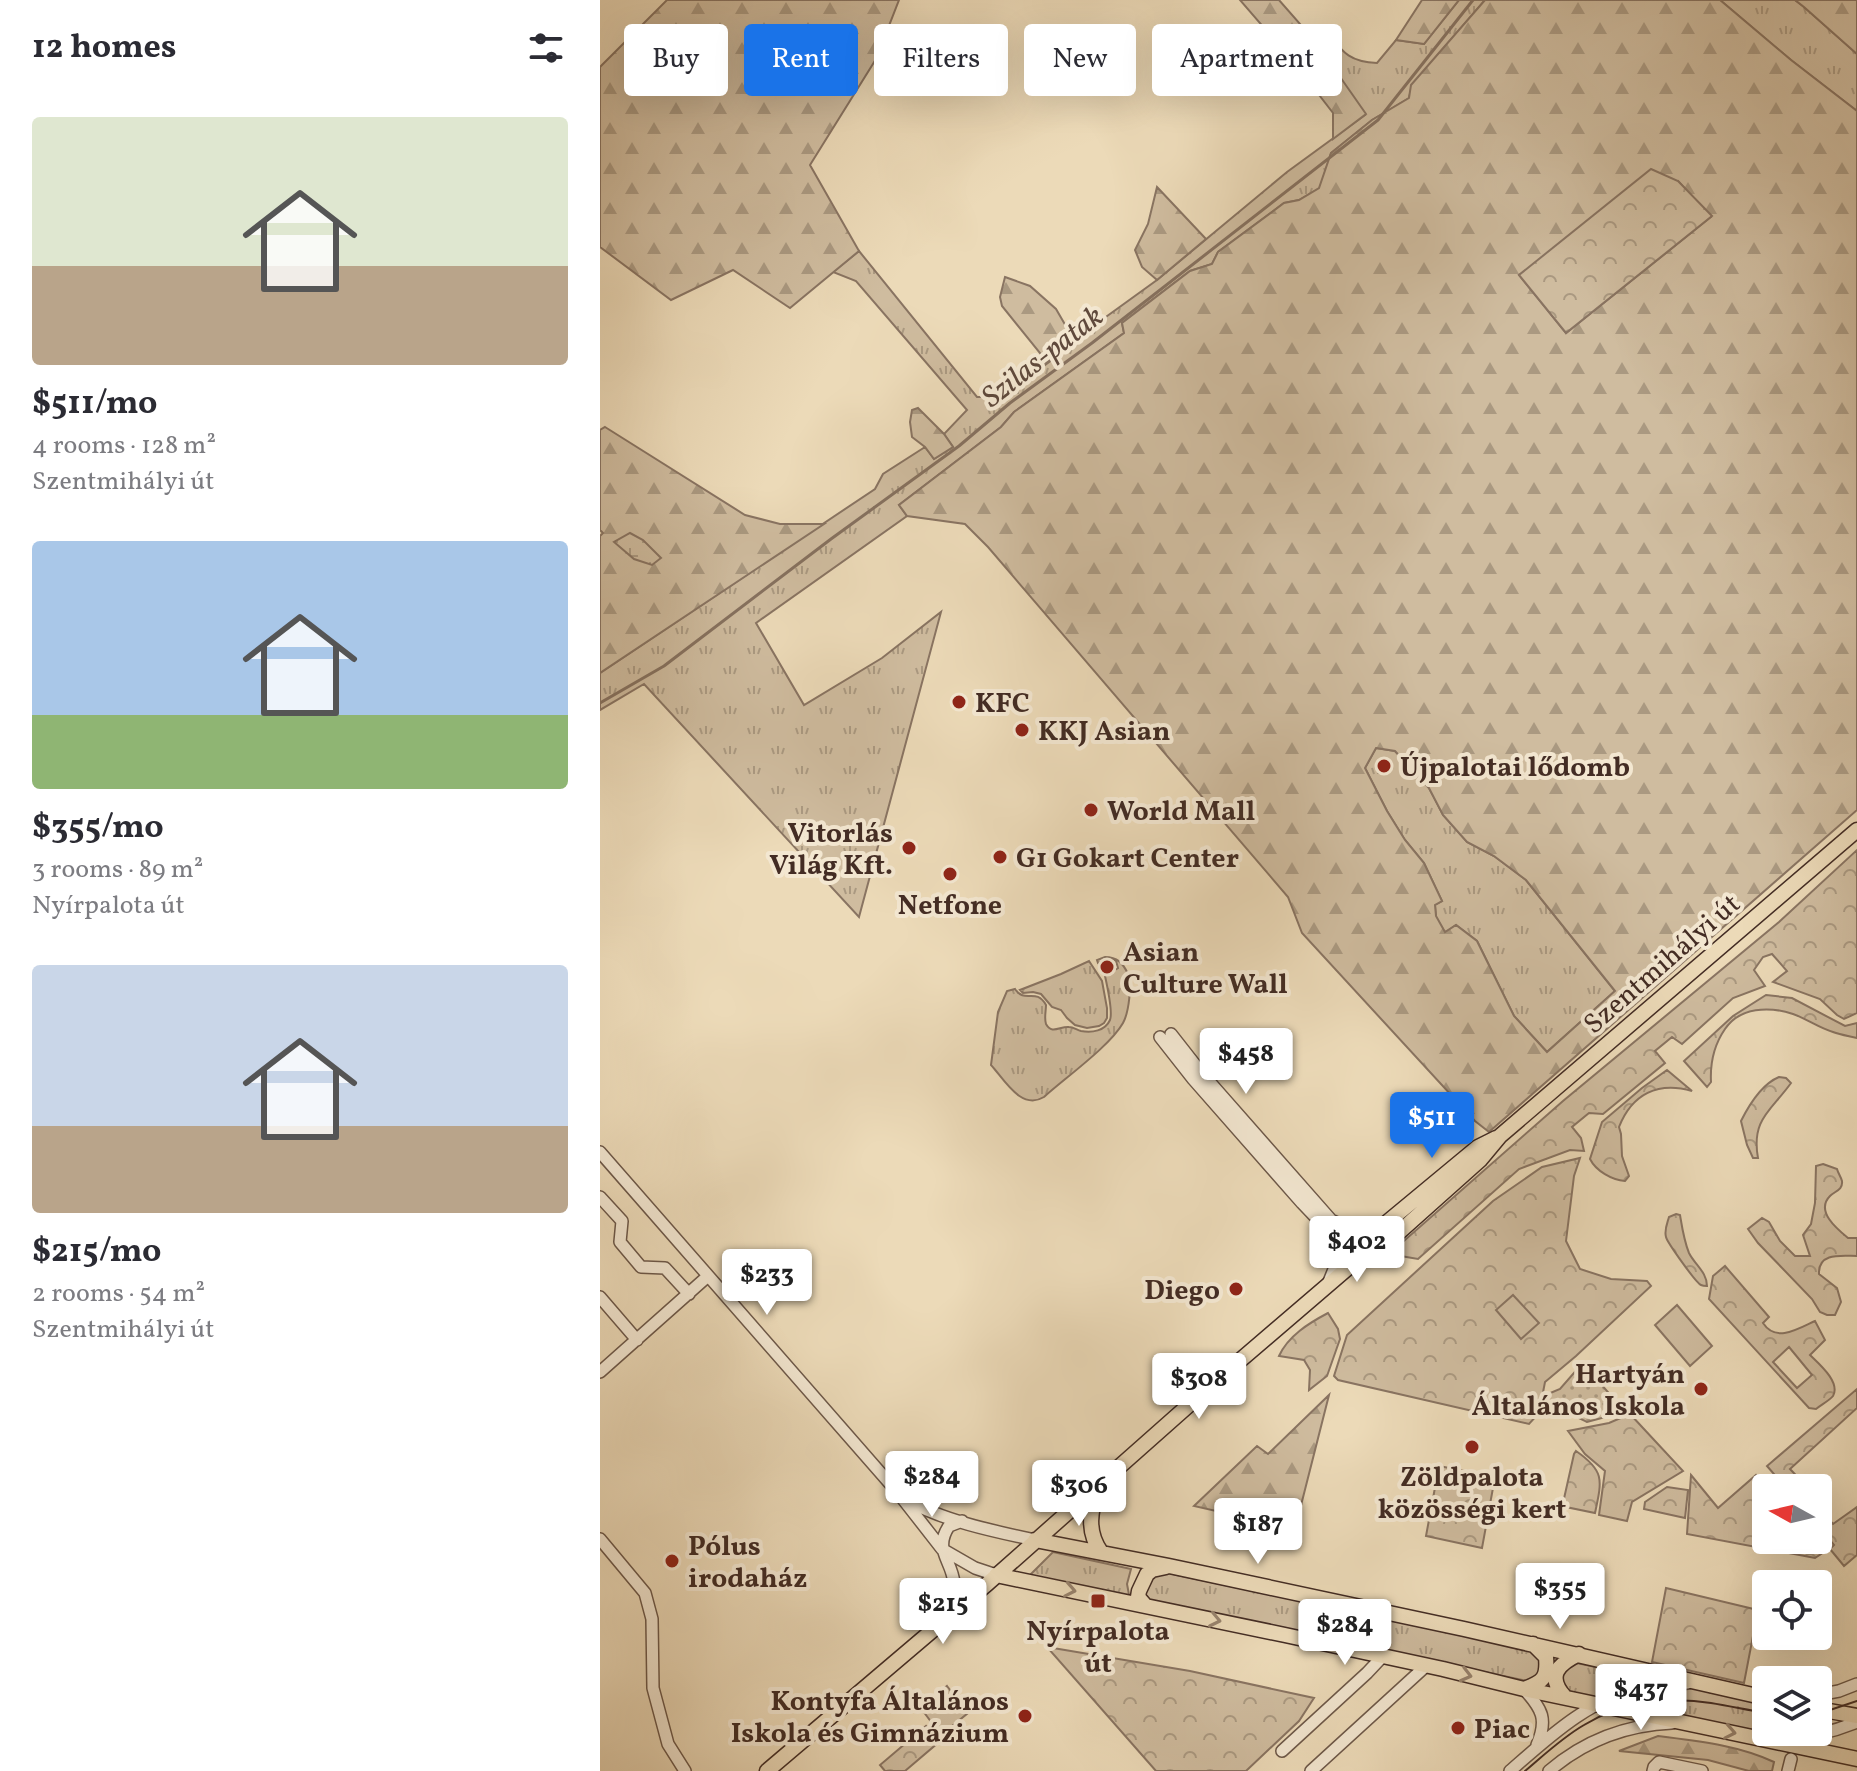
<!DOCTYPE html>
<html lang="en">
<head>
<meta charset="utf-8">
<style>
	:root { --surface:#fff; --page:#f2f2f3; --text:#2b2b33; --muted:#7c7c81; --accent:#1a73e8 }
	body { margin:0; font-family:Vollkorn,serif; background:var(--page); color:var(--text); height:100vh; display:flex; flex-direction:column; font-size:30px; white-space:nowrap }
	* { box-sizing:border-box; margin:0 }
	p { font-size:26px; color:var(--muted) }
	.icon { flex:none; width:44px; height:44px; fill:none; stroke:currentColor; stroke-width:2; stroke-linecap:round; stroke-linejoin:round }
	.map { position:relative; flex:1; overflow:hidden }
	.panel { display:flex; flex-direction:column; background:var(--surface); width:600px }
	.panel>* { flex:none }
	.banner { position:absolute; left:24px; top:24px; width:760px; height:72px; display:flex; gap:16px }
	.needle { width:52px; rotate:278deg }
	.fabs { position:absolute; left:1152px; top:1474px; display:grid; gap:16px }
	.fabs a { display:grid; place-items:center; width:80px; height:80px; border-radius:8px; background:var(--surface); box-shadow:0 8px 32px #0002; font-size:40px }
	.price { position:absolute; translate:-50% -68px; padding:0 18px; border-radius:8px; background:#fff; color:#222; font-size:26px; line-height:52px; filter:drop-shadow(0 2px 4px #0008) }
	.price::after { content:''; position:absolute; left:50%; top:48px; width:24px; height:18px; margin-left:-12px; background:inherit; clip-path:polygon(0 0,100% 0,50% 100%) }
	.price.on { background:var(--accent); color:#fff }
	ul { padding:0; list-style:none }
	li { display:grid; align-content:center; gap:16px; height:424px; padding:0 32px }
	li span { display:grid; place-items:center; height:248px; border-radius:8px; color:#555 }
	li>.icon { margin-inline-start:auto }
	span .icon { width:144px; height:144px; fill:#fffc; stroke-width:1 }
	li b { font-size:34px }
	h2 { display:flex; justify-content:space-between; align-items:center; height:96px; padding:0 32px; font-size:34px }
	.chip { padding:0 28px; border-radius:8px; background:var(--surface); box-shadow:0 8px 32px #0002; font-size:28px; line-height:72px }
	.chip.on { background:var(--accent); color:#fff }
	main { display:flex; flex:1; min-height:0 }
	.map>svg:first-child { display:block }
	.grass { fill:url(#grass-tufts); stroke:#897462; stroke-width:2 }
	.forest { fill:url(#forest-firs); stroke:#897462; stroke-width:2; fill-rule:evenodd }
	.wetland { fill:url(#wetland-marsh); stroke:#897462; stroke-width:2 }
	.park { fill:url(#park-crowns); stroke:#897462; stroke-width:2; fill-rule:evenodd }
	.garden { fill:url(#garden-dots); stroke:#897462; stroke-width:2 }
	.pitch { fill:#cfbc9f; stroke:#897462; stroke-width:2 }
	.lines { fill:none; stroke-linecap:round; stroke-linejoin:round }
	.stream { stroke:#86715f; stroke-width:3 }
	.minor-casing { stroke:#6d5849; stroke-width:14 }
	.major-casing { stroke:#432c24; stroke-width:17 }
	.minor { stroke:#f3e7d1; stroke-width:11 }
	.major { stroke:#ecdab8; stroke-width:14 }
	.tram { stroke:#432c24; stroke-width:2 }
	.oneway { stroke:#98836e }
	.poi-dot { fill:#8f2418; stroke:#f3e7d1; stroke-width:3 }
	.labels { text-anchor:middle; stroke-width:8; stroke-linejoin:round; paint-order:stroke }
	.poi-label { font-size:28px; font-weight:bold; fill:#432c24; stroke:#f3e7d1; text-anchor:start }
	.street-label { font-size:28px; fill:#432c24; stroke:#f3e7d1 }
	.water-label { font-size:30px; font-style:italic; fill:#5f493c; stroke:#f3e7d1 }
</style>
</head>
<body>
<main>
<section class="panel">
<h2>12 homes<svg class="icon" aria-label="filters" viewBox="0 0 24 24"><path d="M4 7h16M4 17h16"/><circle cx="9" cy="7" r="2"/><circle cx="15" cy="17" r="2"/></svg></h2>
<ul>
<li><span style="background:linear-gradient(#dfe7d0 60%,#b9a48a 0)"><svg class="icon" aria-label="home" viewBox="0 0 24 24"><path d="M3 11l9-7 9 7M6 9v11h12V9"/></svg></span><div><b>$511/mo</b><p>4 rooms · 128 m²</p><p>Szentmihályi út</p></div></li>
<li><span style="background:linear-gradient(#a9c7e8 70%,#8fb573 0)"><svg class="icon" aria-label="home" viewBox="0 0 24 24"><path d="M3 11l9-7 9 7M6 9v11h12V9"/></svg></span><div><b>$355/mo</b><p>3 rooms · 89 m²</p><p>Nyírpalota út</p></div></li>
<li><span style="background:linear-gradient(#c9d6e8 65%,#b9a48a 0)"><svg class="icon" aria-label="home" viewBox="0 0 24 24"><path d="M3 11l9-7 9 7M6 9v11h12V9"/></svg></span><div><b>$215/mo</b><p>2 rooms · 54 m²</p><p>Szentmihályi út</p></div></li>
</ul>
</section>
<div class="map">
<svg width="1257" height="1771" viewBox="0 0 1257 1771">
	<defs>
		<pattern id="grass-tufts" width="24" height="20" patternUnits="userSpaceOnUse" patternTransform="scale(2)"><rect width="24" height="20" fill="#cfbc9f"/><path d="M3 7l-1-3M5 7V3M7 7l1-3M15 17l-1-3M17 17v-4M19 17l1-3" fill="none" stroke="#aa9981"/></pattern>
		<pattern id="forest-firs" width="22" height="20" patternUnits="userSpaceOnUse" patternTransform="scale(2)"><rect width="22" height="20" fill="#cfbc9f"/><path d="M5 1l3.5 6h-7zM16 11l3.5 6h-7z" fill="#aa9981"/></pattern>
		<pattern id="wetland-marsh" width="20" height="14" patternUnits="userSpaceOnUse" patternTransform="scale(2)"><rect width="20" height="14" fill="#cfbc9f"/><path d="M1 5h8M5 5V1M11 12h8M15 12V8" fill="none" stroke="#aa9981"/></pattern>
		<pattern id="park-crowns" width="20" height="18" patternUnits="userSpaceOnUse" patternTransform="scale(2)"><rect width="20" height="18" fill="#cfbc9f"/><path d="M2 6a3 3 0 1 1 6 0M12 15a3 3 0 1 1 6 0" fill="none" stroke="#aa9981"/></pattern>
		<pattern id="garden-dots" width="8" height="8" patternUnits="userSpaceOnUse" patternTransform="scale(2)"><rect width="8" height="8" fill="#cfbc9f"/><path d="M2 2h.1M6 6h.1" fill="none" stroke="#aa9981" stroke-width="1.8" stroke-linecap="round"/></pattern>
	</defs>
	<rect width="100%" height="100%" fill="#ecdab8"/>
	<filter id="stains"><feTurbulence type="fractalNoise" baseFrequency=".0025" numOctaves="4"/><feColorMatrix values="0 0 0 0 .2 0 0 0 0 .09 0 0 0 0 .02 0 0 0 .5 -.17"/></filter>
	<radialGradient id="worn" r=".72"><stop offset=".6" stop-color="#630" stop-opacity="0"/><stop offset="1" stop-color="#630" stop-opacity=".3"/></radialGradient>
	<path class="grass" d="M 859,0 L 885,0 L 812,85 L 809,98 L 772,120 L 731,153 L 720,188 L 699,200 L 684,203 L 618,252 L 612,264 L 590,271 L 522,323 L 524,333 L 414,412 L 401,427 L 299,505 L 307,516 L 156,623 L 204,705 L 282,658 L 341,612 L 259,917 L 44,684 L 0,710 L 0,673 L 275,489 L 283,474 L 325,447 L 334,459 L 353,447 L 344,434 L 367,410 L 256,281 L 233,272 L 259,251 L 377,397 L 393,397 L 410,391 L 464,351 L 474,340 L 557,280 L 687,172 L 765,115 L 715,41 L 725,30 C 742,51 748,62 777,63 L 796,40 L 824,44 Z
		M 1120,0 L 1195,0 L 1204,7 L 1257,54 L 1257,111 L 1191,60 Z
		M 776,748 L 795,751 L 829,788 L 843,815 L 867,842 L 894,856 L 926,880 L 1015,991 L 947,1052 L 914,1016 L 877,941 L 856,925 L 845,933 L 836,917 L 835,905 L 842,901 L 824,863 L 805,840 L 787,811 L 765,768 Z
		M 505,957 C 517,957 523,963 528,974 C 532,985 529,1012 523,1023 C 510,1046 465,1078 444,1097 C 421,1111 404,1079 391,1065 L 398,1012 L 407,991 L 415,989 C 425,1004 436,987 446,1005 C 446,1011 444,1018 446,1024 C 452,1035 460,1026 469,1027 C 473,1027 477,1030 481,1031 C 492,1033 505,1031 510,1020 C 513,1012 507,985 505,976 L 518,968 L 516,961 L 511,958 L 498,963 L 497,960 Z
		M 489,961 L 502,981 L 507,1008 L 507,1018 L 504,1023 L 499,1026 L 487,1028 L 475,1025 L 467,1018 L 461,1010 L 452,1007 L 441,994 L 433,992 L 423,993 L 420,990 L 461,974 Z
		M 453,1552 L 531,1569 L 527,1584 L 530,1600 L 427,1578 Z
		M 558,1571 L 933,1650 L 945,1666 L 932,1682 L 550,1601 L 546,1595 L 545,1585 Z
		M 967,1661 L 1068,1682 L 997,1700 L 963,1693 L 958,1671 Z
		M 1090,1687 L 1166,1702 L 1166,1732 L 1206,1732 L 1176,1739 L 1011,1703 L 1048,1690 Z"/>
	<path class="forest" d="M 67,0 L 299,0 L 276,59 L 210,165 L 259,251 L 190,308 L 133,270 L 71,300 L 0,247 L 0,67 Z
		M 640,0 L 679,0 L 715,41 L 766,114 L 733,139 L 733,113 L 692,60 Z
		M 822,0 L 859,0 L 824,44 L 796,40 Z
		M 885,0 L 1120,0 L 1191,60 L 1257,111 L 1257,810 L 889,1132 L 875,1121 L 702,933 L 688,897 L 388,547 L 365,524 L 307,516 L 299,505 L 401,427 L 414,412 L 524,333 L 522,323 L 590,271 L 612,264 L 618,252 L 684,203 L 699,200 L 719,188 L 731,153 L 772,120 L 809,98 L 811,85 ZM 1078,181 L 1111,217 L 966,333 L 919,275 ZM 776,748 L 795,751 L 829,788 L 843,815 L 867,842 L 894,856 L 926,880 L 1015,991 L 947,1052 L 914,1016 L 877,941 L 856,925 L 845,932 L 836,916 L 835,905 L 842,901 L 824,863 L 805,840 L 787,811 L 765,768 Z
		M 1195,0 L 1257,0 L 1257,54 L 1204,7 Z
		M 557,187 L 606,239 L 557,280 L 542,267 L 535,250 L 548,224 Z
		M 405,277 L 430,286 L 456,309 L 474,340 L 464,351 L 445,363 L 440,353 L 402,306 L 400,297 Z
		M 318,408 L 344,434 L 353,447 L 334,459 L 325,447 L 312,437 L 310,422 L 312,410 Z
		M 5,427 L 145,515 L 180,524 L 224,524 L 0,673 L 0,536 L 3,533 L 0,530 L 0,430 Z
		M 729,1395 L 695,1529 L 594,1506 L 657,1446 L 668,1454 Z
		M 1058,1736 C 1097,1741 1138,1745 1174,1762 L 1172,1771 L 1149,1771 L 1108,1760 L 1019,1751 Z"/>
	<path class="wetland" d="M 30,533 L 43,540 L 61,558 L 52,565 L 34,559 L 14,542 Z"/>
	<path class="park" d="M 1051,169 L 1078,181 L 1112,216 L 966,333 L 919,275 Z
		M 1257,850 L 1257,1013 L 1244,1019 L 1237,1015 L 1220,999 L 1173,982 L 1187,971 L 1172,954 L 1163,957 L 1154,970 L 1165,986 L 1133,998 L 1082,1044 L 1072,1037 L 1055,1051 L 1065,1063 L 1003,1114 L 989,1113 L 972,1127 L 981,1138 L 984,1151 L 970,1150 L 919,1169 L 818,1259 L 789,1254 L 963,1101 L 1179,922 Z
		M 1166,995 L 1192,998 L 1245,1026 L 1257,1023 L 1257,1038 C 1249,1036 1241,1035 1233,1032 C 1219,1028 1207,1019 1193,1014 C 1169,1006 1140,1007 1125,1029 C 1114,1045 1110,1063 1111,1082 L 1107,1087 L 1084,1061 L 1133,1016 Z
		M 1067,1070 L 1092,1091 C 1058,1081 1032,1094 1019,1127 L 1021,1134 L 1022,1156 L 1029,1176 L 1025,1181 C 1012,1180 996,1171 990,1159 L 1002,1122 L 1042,1088 Z
		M 1179,1077 L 1186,1078 L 1191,1083 C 1171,1111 1151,1119 1158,1158 L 1153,1158 L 1147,1145 L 1141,1121 C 1149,1105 1162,1084 1179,1077 Z
		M 980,1158 L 974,1176 L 966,1241 L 980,1269 L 1011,1279 L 1047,1281 L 1051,1286 L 976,1356 L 945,1382 L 939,1413 L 929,1424 L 738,1380 L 734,1376 L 747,1335 L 893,1201 L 942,1167 Z
		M 1223,1164 L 1237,1169 C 1238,1173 1241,1177 1242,1181 C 1243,1190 1235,1191 1230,1196 C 1215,1211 1237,1229 1248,1238 L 1257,1238 L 1257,1256 C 1242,1256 1218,1252 1219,1274 L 1237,1288 L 1241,1302 L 1235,1315 L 1227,1315 L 1220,1312 L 1212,1299 L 1158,1243 L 1148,1229 L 1162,1218 L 1169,1222 L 1180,1241 L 1195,1256 L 1210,1256 L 1203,1235 L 1211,1224 L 1215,1203 L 1216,1166 Z
		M 1076,1214 L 1080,1215 C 1082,1227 1084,1241 1089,1253 C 1095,1265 1107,1272 1107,1286 C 1105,1286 1103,1286 1101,1285 C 1096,1283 1067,1242 1066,1237 C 1064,1230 1067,1224 1069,1217 Z
		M 1125,1266 L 1169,1317 L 1163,1323 C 1176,1343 1198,1329 1215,1321 L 1225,1340 L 1210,1355 C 1218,1363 1241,1382 1233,1396 C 1230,1400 1221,1405 1216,1409 L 1209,1408 L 1109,1299 L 1113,1276 ZM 1189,1347 L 1212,1375 L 1197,1388 L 1173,1362 Z
		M 728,1313 L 738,1329 L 740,1339 L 727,1376 L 709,1390 L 710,1370 L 704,1360 L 679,1356 C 688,1336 709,1323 728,1313 Z
		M 1257,1389 L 1257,1408 L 1190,1469 L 1208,1488 L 1186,1488 L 1167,1466 Z
		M 1030,1414 L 1083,1471 L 1032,1502 L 1027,1521 L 999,1515 L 1005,1471 L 985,1454 L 968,1431 L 1009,1423 Z
		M 976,1451 C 1005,1471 1002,1480 995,1513 L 966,1507 L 963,1503 L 974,1454 Z
		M 839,1466 L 895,1477 L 882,1548 L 826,1536 Z
		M 1091,1475 L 1118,1508 L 1156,1475 L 1167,1488 L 1166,1540 L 1209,1540 L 1221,1554 L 1215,1558 L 1087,1534 Z
		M 1067,1487 L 1088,1490 L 1085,1518 L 1044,1509 L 1045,1502 Z
		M 1218,1507 L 1233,1524 L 1257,1507 L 1257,1555 L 1244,1566 L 1230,1549 L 1234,1545 L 1218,1526 Z
		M 1066,1588 L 1158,1610 L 1144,1683 L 1052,1662 Z
		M 447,1647 L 590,1671 L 714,1698 L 699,1721 L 646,1771 L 556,1771 Z
		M 326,1726 L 339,1742 L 305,1771 L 285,1771 L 280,1765 Z"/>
	<path class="garden" d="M 980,1366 L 985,1366 L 1015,1400 L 1019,1406 L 1017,1414 L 987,1422 C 984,1421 980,1418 976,1417 C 968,1414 956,1413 948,1407 L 948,1394 L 960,1389 Z"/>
	<path class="pitch" d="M 913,1295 L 939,1323 L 921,1339 L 896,1310 Z
		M 1077,1305 L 1112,1346 L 1090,1366 L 1055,1325 Z
		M 347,1686 L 368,1713 L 341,1735 L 320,1707 Z"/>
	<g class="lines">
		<path class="stream" d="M 0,703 L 64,666 L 231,539 L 359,446 L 410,403 L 492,343 L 778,120 L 873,0"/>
		<defs>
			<path id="minor" d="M 571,1034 L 600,1071 L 732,1221 L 740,1234
				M 560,1037 L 593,1079 L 702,1203 L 722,1224 L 741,1234 L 763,1255
				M 0,1152 L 299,1494 L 342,1549 L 375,1568 L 396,1575
				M 0,1197 L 22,1221 L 20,1242 L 41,1267 L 65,1268 L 89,1294
				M 733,1221 C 752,1231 761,1231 781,1224
				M 728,1284 L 737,1262 L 741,1234
				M 0,1297 L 37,1340
				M 0,1372 L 108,1276
				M 306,1499 C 339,1520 397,1532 435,1540
				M 0,1539 L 45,1593 L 52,1619 L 53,1688 L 68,1744 L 85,1771
				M 348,1617 C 350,1606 354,1594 354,1583 C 352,1560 333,1550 349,1526 L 362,1521
				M 924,1689 C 942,1709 948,1719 937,1745
				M 1218,1695 L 1239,1691 L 1257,1684
				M 1180,1739 C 1206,1738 1233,1732 1257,1722
				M 682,1751 L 767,1673 L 783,1656
				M 711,1771 L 827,1665
				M 910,1771 C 950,1736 990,1698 1045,1687 C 1059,1684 1074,1684 1088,1683
				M 949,1771 C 984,1741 1025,1725 1072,1723
				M 1053,1771 L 1054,1767 L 1059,1762 L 1102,1771
				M 1188,1771 L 1191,1759"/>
			<path id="major" d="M 763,1255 L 767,1239 L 878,1147 L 896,1138
				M 497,1488 C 491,1511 486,1531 501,1552
				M 435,1540 L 569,1566 L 864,1629 L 1166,1698
				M 396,1575 L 685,1635 L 843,1669 L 924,1689 L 1257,1759
				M 545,1605 L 538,1597 L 539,1591 L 547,1574 L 552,1570 L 566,1567
				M 924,1689 C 943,1682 948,1678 946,1657 L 933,1644
				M 965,1697 C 946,1676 958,1664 979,1654
				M 1218,1709 L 1257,1716
				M 167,1771 L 387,1584 L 616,1381 L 763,1255 L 778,1251 L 880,1160 L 900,1136 L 1257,830"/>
		</defs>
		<use href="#minor" class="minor-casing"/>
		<use href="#major" class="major-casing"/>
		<use href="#minor" class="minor"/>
		<use href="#major" class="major"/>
		<path class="tram" d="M 1218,1714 L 1257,1701
			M 925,1771 C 944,1755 963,1737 984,1725 C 1021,1702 1068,1696 1111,1703 C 1129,1706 1148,1710 1166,1713"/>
	</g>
	<defs><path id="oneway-chevron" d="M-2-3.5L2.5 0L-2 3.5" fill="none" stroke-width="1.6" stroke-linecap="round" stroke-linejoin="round" transform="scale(2)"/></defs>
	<g class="oneway">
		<use href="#oneway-chevron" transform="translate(470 1590) rotate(11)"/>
		<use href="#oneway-chevron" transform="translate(615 1620) rotate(12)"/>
		<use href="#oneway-chevron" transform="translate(866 1675) rotate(14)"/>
		<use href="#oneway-chevron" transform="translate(1130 1732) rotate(11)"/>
	</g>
	<g class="poi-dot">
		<circle cx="359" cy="702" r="8"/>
		<circle cx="422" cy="730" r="8"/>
		<circle cx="784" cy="766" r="8"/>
		<circle cx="491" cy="810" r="8"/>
		<circle cx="309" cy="848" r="8"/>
		<circle cx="400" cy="857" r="8"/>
		<circle cx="350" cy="874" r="8"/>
		<circle cx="507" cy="967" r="8"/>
		<circle cx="636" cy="1289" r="8"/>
		<circle cx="1101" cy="1389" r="8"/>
		<circle cx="872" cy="1447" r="8"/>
		<circle cx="72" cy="1561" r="8"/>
		<rect x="490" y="1593" width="16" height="16" rx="4"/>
		<circle cx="425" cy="1716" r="8"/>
		<circle cx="858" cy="1728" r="8"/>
	</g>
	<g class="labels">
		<g class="poi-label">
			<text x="375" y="712">KFC</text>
			<text x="438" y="740">KKJ Asian</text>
			<text x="800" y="776">Újpalotai lődomb</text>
			<text x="507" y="820">World Mall</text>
			<text x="293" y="842" text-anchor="end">Vitorlás<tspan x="293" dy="32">Világ Kft.</tspan></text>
			<text x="416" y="867">G1 Gokart Center</text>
			<text x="350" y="914" text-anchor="middle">Netfone</text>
			<text x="523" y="961">Asian<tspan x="523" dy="32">Culture Wall</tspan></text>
			<text x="620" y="1299" text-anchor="end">Diego</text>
			<text x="1085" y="1383" text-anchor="end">Hartyán<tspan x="1085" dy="32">Általános Iskola</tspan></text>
			<text x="872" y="1486" text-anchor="middle">Zöldpalota<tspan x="872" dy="32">közösségi kert</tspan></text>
			<text x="88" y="1555">Pólus<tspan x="88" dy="32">irodaház</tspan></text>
			<text x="498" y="1640" text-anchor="middle">Nyírpalota<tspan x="498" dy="32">út</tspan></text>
			<text x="409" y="1710" text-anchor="end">Kontyfa Általános<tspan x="409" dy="32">Iskola és Gimnázium</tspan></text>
			<text x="874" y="1738">Piac</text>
		</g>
		<g class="street-label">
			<text transform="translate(1061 963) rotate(-41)" y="10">Szentmihályi út</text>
		</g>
		<g class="water-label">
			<text transform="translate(442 356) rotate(-38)" y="10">Szilas-patak</text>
		</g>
	</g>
	<rect width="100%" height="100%" filter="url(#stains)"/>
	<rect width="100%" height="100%" fill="url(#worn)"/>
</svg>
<div class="fabs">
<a><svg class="needle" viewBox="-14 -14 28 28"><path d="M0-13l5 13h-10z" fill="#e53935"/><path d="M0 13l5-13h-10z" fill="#7c7c81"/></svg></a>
<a><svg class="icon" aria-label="locate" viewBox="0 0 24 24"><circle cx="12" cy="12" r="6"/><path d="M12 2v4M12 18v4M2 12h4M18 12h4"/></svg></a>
<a><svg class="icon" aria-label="layers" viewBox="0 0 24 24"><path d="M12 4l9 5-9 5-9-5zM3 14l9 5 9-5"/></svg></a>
</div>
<b class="price" style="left:646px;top:1096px">$458</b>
<b class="price on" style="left:832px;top:1160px">$511</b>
<b class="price" style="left:757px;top:1284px">$402</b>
<b class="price" style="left:167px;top:1317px">$233</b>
<b class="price" style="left:599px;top:1421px">$308</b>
<b class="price" style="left:332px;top:1519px">$284</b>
<b class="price" style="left:479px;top:1528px">$306</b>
<b class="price" style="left:658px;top:1566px">$187</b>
<b class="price" style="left:960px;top:1631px">$355</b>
<b class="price" style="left:343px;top:1646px">$215</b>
<b class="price" style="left:745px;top:1667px">$284</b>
<b class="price" style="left:1041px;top:1732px">$437</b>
<div class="banner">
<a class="chip">Buy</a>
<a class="chip on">Rent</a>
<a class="chip">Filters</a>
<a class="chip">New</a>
<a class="chip">Apartment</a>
</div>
</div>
</main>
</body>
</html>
